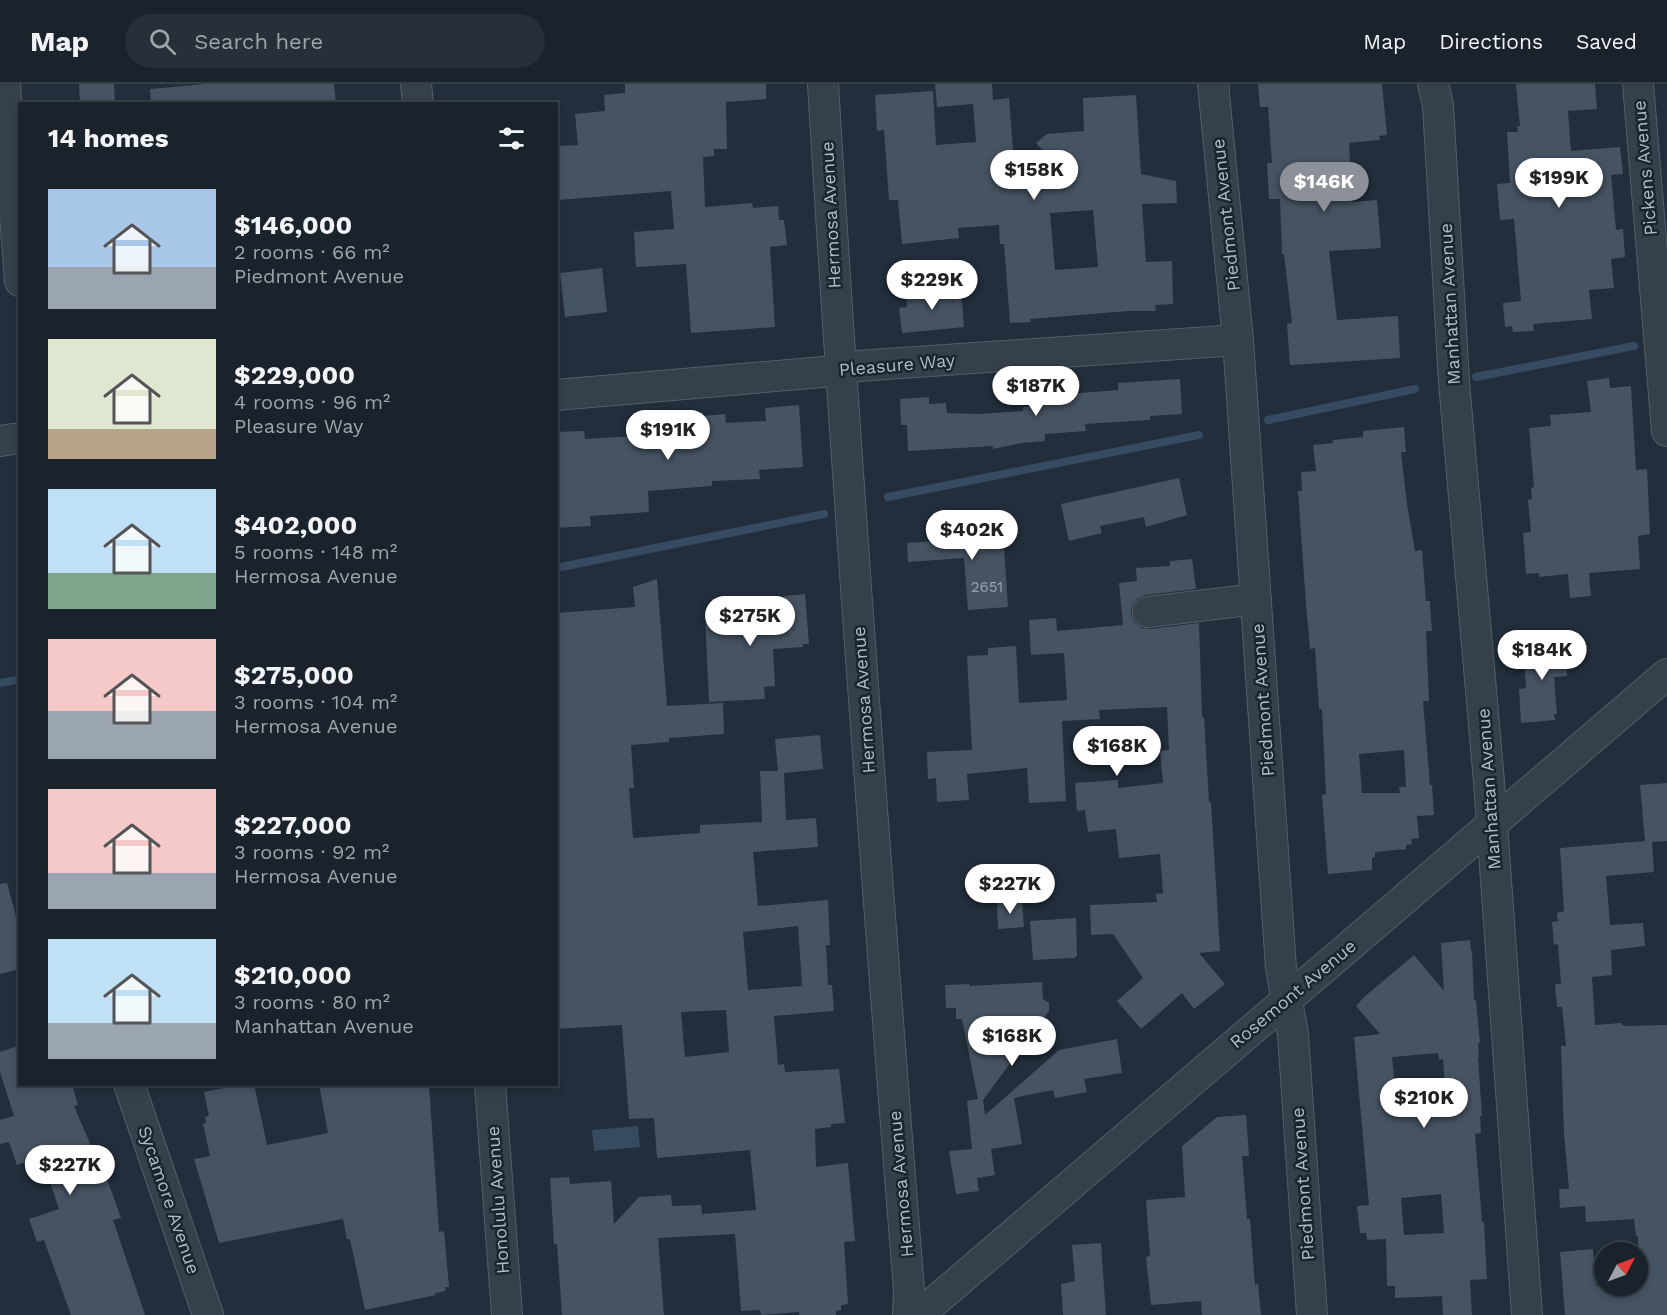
<!DOCTYPE html>
<html lang="en">
<head>
<meta charset="utf-8">
<style>
	:root { --surface:#1a222c; --page:#272f38; --text:#f1f3f6; --muted:#9fa4a9; --line:#383f48; --accent:#8c9099 }
	body { margin:0; font-family:"Work Sans",sans-serif; background:var(--page); color:var(--text); height:100vh; display:flex; flex-direction:column; font-size:22px; white-space:nowrap }
	* { box-sizing:border-box; margin:0 }
	p { font-size:20px; color:var(--muted) }
	.icon { flex:none; width:33px; height:33px; fill:none; stroke:currentColor; stroke-width:2; stroke-linecap:round; stroke-linejoin:round }
	.map { position:relative; flex:1; overflow:hidden }
	.details { position:absolute; left:18px; top:18px; width:540px; height:984px; display:flex; flex-direction:column; background:var(--surface); border-radius:0px; box-shadow:0 3px 9px #0003,0 0 0 2px var(--line) }
	.details>* { flex:none }
	.needle { width:39px; rotate:49deg }
	.fabs { position:absolute; left:1594px; top:1158px; display:grid; gap:12px }
	.fabs a { display:grid; place-items:center; width:54px; height:54px; border-radius:50%; background:var(--surface); box-shadow:0 3px 9px #0003,0 0 0 2px var(--line); font-size:30px }
	.price { position:absolute; translate:-50% -51px; padding:0 14px; border-radius:21px; background:#fff; color:#222; font-size:20px; line-height:39px; filter:drop-shadow(0 2px 3px #0008) }
	.price::after { content:''; position:absolute; left:50%; top:36px; width:18px; height:14px; margin-left:-9px; background:inherit; clip-path:polygon(0 0,100% 0,50% 100%) }
	.price.selected { background:var(--accent); color:#fff }
	ul { padding:0; list-style:none }
	li { display:flex; align-items:center; gap:18px; height:150px; padding:0 30px }
	li span { display:grid; place-items:center; flex:none; width:168px; height:120px; border-radius:0px; color:#555 }
	li>.icon { margin-inline-start:auto }
	span .icon { width:72px; height:72px; fill:#fffc; stroke-width:1 }
	li b { font-size:26px }
	h2 { display:flex; justify-content:space-between; align-items:center; height:72px; padding:0 30px; font-size:26px }
	header { display:flex; align-items:center; gap:36px; box-sizing:border-box; height:84px; padding:0 30px; background:var(--surface); border-bottom:2px solid var(--line) }
	header strong { font-size:28px }
	nav { display:flex; gap:33px; margin-inline-start:auto; font-size:21px }
	.search { width:420px; height:54px; background:var(--page); display:flex; align-items:center; gap:15px; box-sizing:border-box; padding:0 21px; border-radius:33px; color:var(--muted); font-size:22px }
	.map>svg:first-child { display:block }
	.water { fill:#364a62 }
	.lines { fill:none; stroke-linecap:round; stroke-linejoin:round }
	.stream { stroke:#364a62; stroke-width:8 }
	.building { fill:#465362; fill-rule:evenodd }
	.minor-casing { stroke:#545e69; stroke-width:32 }
	.minor { stroke:#36404b; stroke-width:30 }
	.labels { text-anchor:middle; stroke-width:5; stroke-linejoin:round; paint-order:stroke }
	.number-label { font-size:15px; fill:#96a1ae }
	.street-label { font-size:18px; fill:#b1bbc7; stroke:#1b2530 }
</style>
</head>
<body>
<header>
<strong>Map</strong>
<div class="search"><svg class="icon" aria-label="search" viewBox="0 0 24 24"><circle cx="10" cy="10" r="6"/><path d="M15 15l6 6"/></svg>Search here</div>
<nav><a>Map</a><a>Directions</a><a>Saved</a></nav>
</header>
<div class="map">
<svg width="1667" height="1231" viewBox="0 0 1667 1231">
	<rect width="100%" height="100%" fill="#222e3b"/>
	<path class="water" d="M 638,1042 L 640,1063 L 594,1067 L 592,1046 Z"/>
	<g class="lines">
		<path class="stream" d="M 1476,293 L 1634,262
			M 1268,336 L 1415,305
			M 888,413 L 1199,351
			M 556,484 L 824,430
			M 0,599 L 16,596"/>
	</g>
	<path class="building" d="M 79,0 L 114,0 L 115,20 L 80,20 Z
		M 206,0 L 334,0 L 336,20 L 151,20 L 150,5 Z
		M 625,0 L 766,0 L 766,15 L 726,18 L 727,65 L 714,65 L 714,72 L 703,73 L 705,123 L 752,119 L 753,124 L 778,122 L 779,136 L 784,136 L 787,161 L 770,163 L 775,243 L 691,249 L 686,180 L 636,183 L 634,148 L 674,145 L 671,107 L 558,116 L 556,62 L 578,61 L 575,30 L 605,27 L 604,11 L 625,9 Z
		M 935,0 L 992,0 L 993,16 L 1009,14 L 1016,105 L 1075,100 L 1036,59 L 1047,50 L 1084,47 L 1083,14 L 1136,11 L 1141,90 L 1176,97 L 1177,119 L 1142,120 L 1146,178 L 1172,177 L 1173,220 L 1155,221 L 1156,227 L 1128,227 L 1030,235 L 1031,238 L 1010,239 L 1004,160 L 1000,160 L 999,141 L 958,144 L 959,154 L 902,160 L 898,116 L 889,116 L 884,46 L 877,47 L 875,11 L 933,7 L 936,61 L 976,58 L 973,20 L 937,23 ZM 1093,126 L 1098,183 L 1055,186 L 1050,129 Z
		M 1258,0 L 1382,0 L 1387,51 L 1379,52 L 1380,56 L 1349,59 L 1352,118 L 1377,116 L 1381,164 L 1329,167 L 1337,236 L 1398,232 L 1400,274 L 1290,281 L 1287,240 L 1292,239 L 1284,170 L 1282,170 L 1280,115 L 1269,115 L 1267,79 L 1272,79 L 1268,23 L 1260,23 Z
		M 1516,0 L 1595,0 L 1597,25 L 1568,27 L 1571,67 L 1620,63 L 1623,90 L 1611,91 L 1616,146 L 1623,145 L 1625,173 L 1611,175 L 1614,204 L 1589,206 L 1592,235 L 1533,240 L 1534,247 L 1513,248 L 1512,242 L 1505,243 L 1503,219 L 1521,217 L 1514,135 L 1500,136 L 1497,100 L 1510,99 L 1507,48 L 1518,48 L 1517,42 L 1520,42 Z
		M 602,184 L 607,228 L 565,233 L 560,189 Z
		M 961,204 L 964,243 L 902,249 L 899,224 L 907,223 L 906,209 Z
		M 1609,294 L 1610,304 L 1631,302 L 1636,386 L 1647,385 L 1650,450 L 1638,452 L 1640,485 L 1589,489 L 1591,512 L 1570,514 L 1568,490 L 1539,493 L 1539,489 L 1526,490 L 1523,449 L 1531,448 L 1528,416 L 1532,415 L 1531,404 L 1534,403 L 1529,344 L 1551,342 L 1550,331 L 1591,328 L 1587,297 Z
		M 1180,295 L 1182,330 L 1150,332 L 1150,336 L 1085,340 L 1086,347 L 1045,350 L 1045,357 L 1022,359 L 993,365 L 993,362 L 908,367 L 907,341 L 901,341 L 900,315 L 929,313 L 929,320 L 946,319 L 947,329 L 980,330 L 1023,327 L 1023,323 L 1044,322 L 1043,312 L 1118,306 L 1118,299 Z
		M 799,321 L 803,383 L 759,386 L 760,395 L 712,397 L 712,402 L 648,407 L 649,428 L 590,432 L 591,442 L 556,444 L 556,348 L 584,347 L 585,355 L 651,351 L 649,334 L 680,332 L 680,334 L 725,330 L 726,339 L 766,337 L 765,324 Z
		M 1404,343 L 1406,368 L 1401,368 L 1407,420 L 1415,467 L 1422,466 L 1426,517 L 1430,517 L 1430,521 L 1432,547 L 1426,547 L 1429,617 L 1423,617 L 1430,701 L 1432,701 L 1434,731 L 1417,732 L 1419,754 L 1411,755 L 1412,760 L 1406,761 L 1406,765 L 1375,768 L 1375,773 L 1372,774 L 1372,786 L 1328,790 L 1322,711 L 1326,710 L 1322,625 L 1319,625 L 1315,564 L 1310,565 L 1306,520 L 1298,407 L 1302,407 L 1301,388 L 1316,387 L 1313,361 L 1333,359 L 1333,356 L 1363,353 L 1363,347 ZM 1404,666 L 1406,703 L 1399,703 L 1400,709 L 1362,709 L 1359,670 Z
		M 1179,394 L 1187,431 L 1146,443 L 1144,433 L 1100,442 L 1102,449 L 1069,457 L 1061,420 Z
		M 992,436 L 993,450 L 1003,449 L 1008,523 L 968,526 L 964,474 L 908,478 L 907,459 L 953,456 L 952,439 Z
		M 1192,475 L 1196,505 L 1145,511 L 1137,515 L 1132,522 L 1131,529 L 1134,538 L 1142,544 L 1150,545 L 1199,539 L 1202,633 L 1204,633 L 1209,718 L 1211,718 L 1220,867 L 1199,869 L 1225,900 L 1194,925 L 1182,909 L 1141,945 L 1117,917 L 1143,894 L 1113,850 L 1091,851 L 1090,821 L 1157,818 L 1156,810 L 1163,809 L 1160,770 L 1119,774 L 1116,745 L 1088,748 L 1085,726 L 1077,727 L 1075,699 L 1118,696 L 1118,704 L 1163,699 L 1160,667 L 1169,666 L 1167,623 L 1099,626 L 1100,635 L 1062,637 L 1066,717 L 1029,719 L 1027,684 L 967,690 L 969,716 L 937,718 L 936,694 L 928,695 L 927,668 L 972,666 L 967,572 L 988,571 L 988,564 L 1016,562 L 1019,619 L 1067,616 L 1064,569 L 1031,571 L 1029,536 L 1056,534 L 1057,547 L 1123,541 L 1119,499 L 1137,497 L 1136,484 L 1170,482 L 1170,477 Z
		M 657,495 L 667,622 L 723,619 L 724,650 L 669,654 L 669,658 L 631,661 L 634,704 L 629,704 L 633,754 L 700,749 L 700,741 L 762,738 L 760,687 L 778,687 L 775,655 L 820,651 L 823,685 L 784,689 L 786,736 L 816,734 L 818,763 L 753,768 L 758,822 L 828,816 L 830,861 L 826,861 L 828,901 L 832,901 L 834,927 L 774,932 L 778,981 L 784,980 L 785,988 L 839,985 L 845,1039 L 831,1040 L 831,1043 L 815,1045 L 816,1083 L 848,1079 L 855,1157 L 844,1158 L 848,1220 L 841,1221 L 841,1226 L 836,1227 L 836,1231 L 799,1231 L 799,1228 L 761,1231 L 760,1226 L 741,1227 L 735,1150 L 658,1154 L 664,1231 L 562,1231 L 557,1160 L 554,1160 L 550,1094 L 569,1093 L 570,1100 L 611,1097 L 614,1140 L 639,1113 L 671,1111 L 672,1122 L 701,1121 L 702,1130 L 756,1126 L 750,1066 L 657,1074 L 654,1034 L 629,1035 L 622,941 L 556,945 L 556,529 L 635,523 L 633,503 ZM 798,842 L 802,902 L 748,906 L 743,848 ZM 726,926 L 729,968 L 685,973 L 681,928 Z
		M 805,510 L 809,560 L 803,560 L 803,563 L 773,565 L 775,602 L 764,603 L 765,615 L 709,618 L 705,532 L 709,532 L 708,522 L 731,520 L 731,526 L 770,525 L 770,522 L 784,521 L 784,512 Z
		M 1564,555 L 1567,592 L 1554,593 L 1557,630 L 1554,630 L 1555,636 L 1521,639 L 1519,605 L 1526,604 L 1524,575 L 1533,574 L 1531,558 Z
		M 1667,699 L 1667,757 L 1652,758 L 1654,788 L 1606,792 L 1610,841 L 1643,839 L 1645,862 L 1611,866 L 1612,891 L 1592,893 L 1595,941 L 1621,939 L 1622,941 L 1626,942 L 1667,941 L 1667,1231 L 1565,1231 L 1560,1168 L 1593,1165 L 1596,1202 L 1638,1202 L 1638,1152 L 1636,1152 L 1634,1135 L 1586,1138 L 1585,1122 L 1560,1124 L 1559,1105 L 1569,1105 L 1564,1050 L 1561,962 L 1566,962 L 1562,923 L 1557,923 L 1555,900 L 1561,900 L 1558,860 L 1554,861 L 1552,838 L 1558,837 L 1557,829 L 1564,827 L 1560,764 L 1645,757 L 1640,701 Z
		M 7,799 L 20,848 L 20,885 L 0,890 L 0,800 Z
		M 1022,817 L 1024,843 L 998,845 L 997,818 Z
		M 1076,834 L 1077,872 L 1074,874 L 1033,876 L 1030,837 Z
		M 1470,856 L 1471,867 L 1472,867 L 1474,916 L 1476,916 L 1480,959 L 1478,959 L 1479,974 L 1478,974 L 1482,1032 L 1480,1032 L 1481,1049 L 1475,1050 L 1482,1138 L 1484,1138 L 1487,1195 L 1470,1196 L 1472,1231 L 1443,1231 L 1442,1212 L 1395,1214 L 1395,1202 L 1387,1202 L 1386,1155 L 1367,1156 L 1366,1149 L 1360,1149 L 1357,1122 L 1369,1121 L 1354,953 L 1380,950 L 1356,922 L 1364,913 L 1414,871 L 1444,907 L 1441,859 ZM 1438,969 L 1439,976 L 1443,975 L 1447,1027 L 1398,1031 L 1392,973 ZM 1441,1110 L 1444,1149 L 1404,1151 L 1401,1114 Z
		M 1042,898 L 1043,915 L 1049,919 L 1049,927 L 983,1016 L 985,1031 L 1059,966 L 1117,955 L 1122,989 L 1084,995 L 1087,1008 L 1055,1014 L 1053,1006 L 1014,1014 L 1022,1060 L 991,1065 L 995,1091 L 977,1094 L 979,1107 L 956,1110 L 949,1067 L 972,1065 L 967,1017 L 978,1015 L 962,935 L 956,935 L 956,924 L 946,924 L 945,901 L 969,900 L 969,902 Z
		M 20,961 L 20,1000 L 72,1000 L 78,1021 L 74,1022 L 104,1092 L 106,1092 L 121,1134 L 113,1136 L 145,1231 L 71,1231 L 44,1156 L 37,1158 L 29,1135 L 59,1125 L 41,1072 L 17,1081 L 9,1058 L 0,1060 L 0,1036 L 14,1032 L 0,988 L 0,968 Z
		M 243,1000 L 254,1000 L 267,1061 L 328,1049 L 319,1000 L 429,1000 L 439,1148 L 444,1147 L 449,1203 L 445,1203 L 446,1207 L 435,1209 L 436,1211 L 365,1226 L 350,1155 L 347,1155 L 343,1135 L 219,1159 L 194,1075 L 210,1072 L 203,1040 L 206,1039 L 205,1033 L 209,1032 L 204,1008 Z
		M 1246,1031 L 1249,1072 L 1242,1072 L 1247,1135 L 1250,1135 L 1255,1201 L 1258,1200 L 1261,1231 L 1202,1231 L 1201,1217 L 1151,1221 L 1146,1173 L 1150,1172 L 1146,1116 L 1185,1113 L 1182,1062 L 1217,1033 Z
		M 1101,1159 L 1106,1231 L 1063,1231 L 1061,1200 L 1075,1197 L 1072,1161 Z"/>
	<g class="lines">
		<defs>
			<path id="minor" d="M 5,0 L 20,197
				M 416,0 L 418,20
				M 823,0 C 847,402 877,804 909,1206 L 908,1231
				M 1213,0 L 1238,256 L 1281,884 L 1293,950 L 1312,1231
				M 1433,0 L 1438,21 L 1454,298 L 1489,698 L 1527,1231
				M 1638,0 L 1667,347
				M 556,311 L 823,288 L 858,282 L 1238,256
				M 0,357 L 20,354
				M 1148,528 L 1256,515
				M 129,1000 L 208,1231
				M 490,1000 L 507,1231
				M 919,1231 L 1667,590"/>
		</defs>
		<use href="#minor" class="minor-casing"/>
		<use href="#minor" class="minor"/>
	</g>
	<g class="labels">
		<g class="number-label">
			<text x="987" y="508">2651</text>
		</g>
		<g class="street-label">
			<text transform="translate(1645 84) rotate(-95)" y="6">Pickens Avenue</text>
			<text transform="translate(831 131) rotate(-93)" y="6">Hermosa Avenue</text>
			<text transform="translate(1226 131) rotate(-96)" y="6">Piedmont Avenue</text>
			<text transform="translate(1450 220) rotate(-93)" y="6">Manhattan Avenue</text>
			<text transform="translate(897 281) rotate(-5)" y="6">Pleasure Way</text>
			<text transform="translate(864 616) rotate(-94)" y="6">Hermosa Avenue</text>
			<text transform="translate(1263 616) rotate(-94)" y="6">Piedmont Avenue</text>
			<text transform="translate(1489 705) rotate(-94)" y="6">Manhattan Avenue</text>
			<text transform="translate(1293 910) rotate(-40)" y="6">Rosemont Avenue</text>
			<text transform="translate(901 1100) rotate(-95)" y="6">Hermosa Avenue</text>
			<text transform="translate(1303 1100) rotate(-94)" y="6">Piedmont Avenue</text>
			<text transform="translate(169 1116) rotate(71)" y="6">Sycamore Avenue</text>
			<text transform="translate(498 1116) rotate(-94)" y="6">Honolulu Avenue</text>
		</g>
	</g>
</svg>
<div class="fabs">
<a><svg class="needle" viewBox="-14 -14 28 28"><path d="M0-13l5 13h-10z" fill="#e53935"/><path d="M0 13l5-13h-10z" fill="#9fa4a9"/></svg></a>
</div>
<b class="price" style="left:1034px;top:117px">$158K</b>
<b class="price" style="left:1559px;top:125px">$199K</b>
<b class="price selected" style="left:1324px;top:129px">$146K</b>
<b class="price" style="left:932px;top:227px">$229K</b>
<b class="price" style="left:1036px;top:333px">$187K</b>
<b class="price" style="left:668px;top:377px">$191K</b>
<b class="price" style="left:972px;top:477px">$402K</b>
<b class="price" style="left:750px;top:563px">$275K</b>
<b class="price" style="left:1542px;top:597px">$184K</b>
<b class="price" style="left:1117px;top:693px">$168K</b>
<b class="price" style="left:1010px;top:831px">$227K</b>
<b class="price" style="left:1012px;top:983px">$168K</b>
<b class="price" style="left:1424px;top:1045px">$210K</b>
<b class="price" style="left:70px;top:1112px">$227K</b>
<section class="details">
<h2>14 homes<svg class="icon" aria-label="filters" viewBox="0 0 24 24"><path d="M4 7h16M4 17h16"/><circle cx="9" cy="7" r="2"/><circle cx="15" cy="17" r="2"/></svg></h2>
<ul>
<li><span style="background:linear-gradient(#a9c7e8 65%,#9aa5b1 0)"><svg class="icon" aria-label="home" viewBox="0 0 24 24"><path d="M3 11l9-7 9 7M6 9v11h12V9"/></svg></span><div><b>$146,000</b><p>2 rooms · 66 m²</p><p>Piedmont Avenue</p></div></li>
<li><span style="background:linear-gradient(#dfe7d0 75%,#b9a48a 0)"><svg class="icon" aria-label="home" viewBox="0 0 24 24"><path d="M3 11l9-7 9 7M6 9v11h12V9"/></svg></span><div><b>$229,000</b><p>4 rooms · 96 m²</p><p>Pleasure Way</p></div></li>
<li><span style="background:linear-gradient(#bfe0f5 70%,#7fa58c 0)"><svg class="icon" aria-label="home" viewBox="0 0 24 24"><path d="M3 11l9-7 9 7M6 9v11h12V9"/></svg></span><div><b>$402,000</b><p>5 rooms · 148 m²</p><p>Hermosa Avenue</p></div></li>
<li><span style="background:linear-gradient(#f6c9c9 60%,#9aa5b1 0)"><svg class="icon" aria-label="home" viewBox="0 0 24 24"><path d="M3 11l9-7 9 7M6 9v11h12V9"/></svg></span><div><b>$275,000</b><p>3 rooms · 104 m²</p><p>Hermosa Avenue</p></div></li>
<li><span style="background:linear-gradient(#f6c9c9 70%,#9aa5b1 0)"><svg class="icon" aria-label="home" viewBox="0 0 24 24"><path d="M3 11l9-7 9 7M6 9v11h12V9"/></svg></span><div><b>$227,000</b><p>3 rooms · 92 m²</p><p>Hermosa Avenue</p></div></li>
<li><span style="background:linear-gradient(#bfe0f5 70%,#9aa5b1 0)"><svg class="icon" aria-label="home" viewBox="0 0 24 24"><path d="M3 11l9-7 9 7M6 9v11h12V9"/></svg></span><div><b>$210,000</b><p>3 rooms · 80 m²</p><p>Manhattan Avenue</p></div></li>
</ul>
</section>
</div>
</body>
</html>
